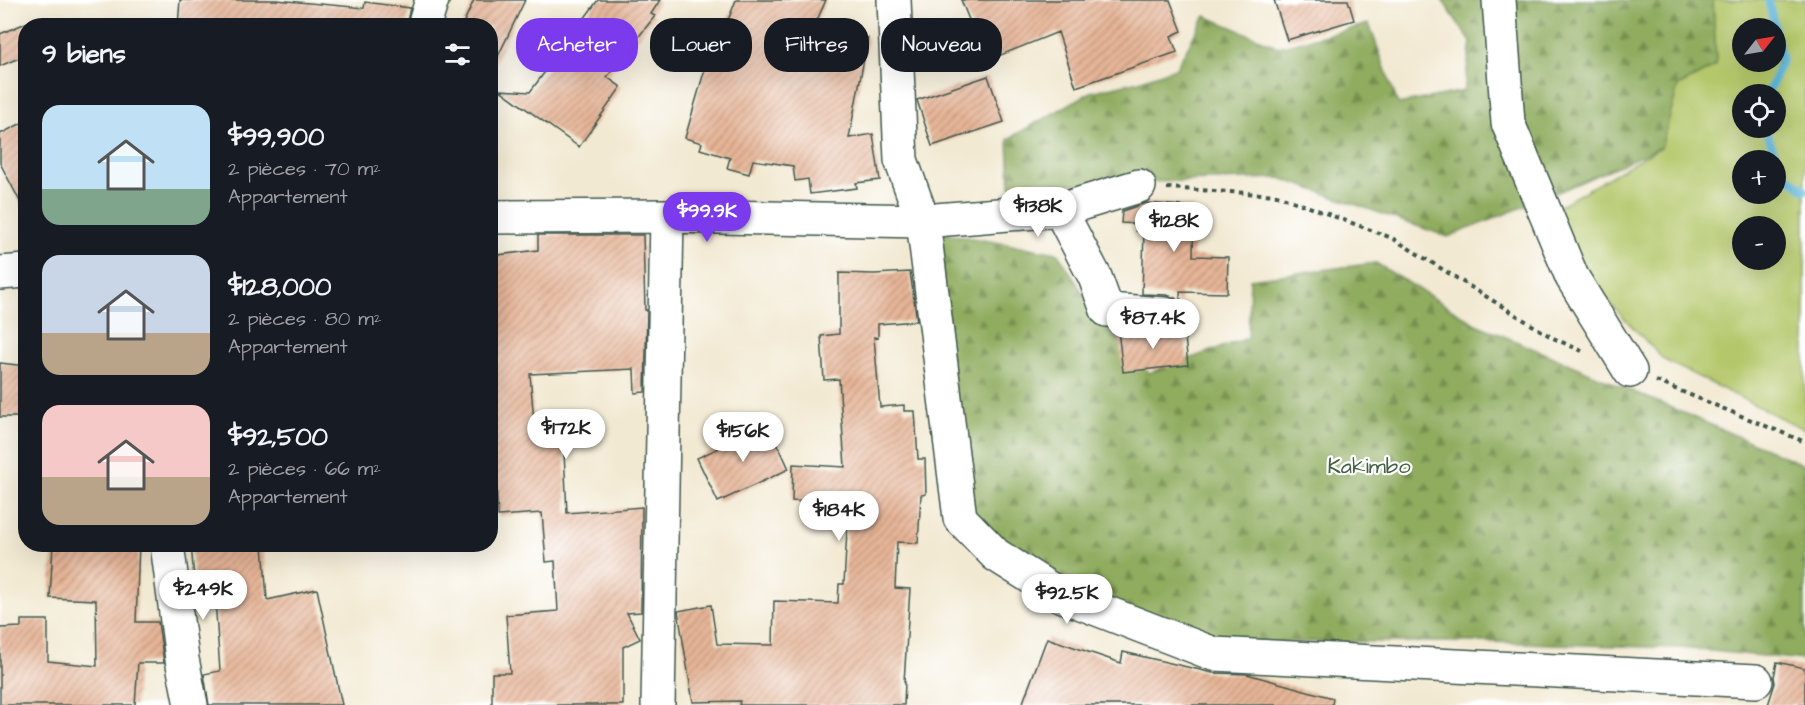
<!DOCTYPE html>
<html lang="fr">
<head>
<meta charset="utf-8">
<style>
	:root { --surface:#171b24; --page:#242831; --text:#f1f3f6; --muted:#9ea1a6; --accent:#7c3aed }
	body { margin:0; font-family:"Architects Daughter",sans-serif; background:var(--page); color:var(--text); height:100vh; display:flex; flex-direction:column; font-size:22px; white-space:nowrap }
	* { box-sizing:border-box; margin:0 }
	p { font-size:20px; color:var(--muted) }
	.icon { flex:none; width:33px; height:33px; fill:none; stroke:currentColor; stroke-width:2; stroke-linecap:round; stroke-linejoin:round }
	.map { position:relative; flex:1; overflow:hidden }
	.drawer { position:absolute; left:18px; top:18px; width:480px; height:534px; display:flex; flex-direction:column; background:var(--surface); border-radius:24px; box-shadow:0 6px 24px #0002 }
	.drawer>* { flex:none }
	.banner { position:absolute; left:516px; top:18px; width:570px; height:54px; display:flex; gap:12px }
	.needle { width:39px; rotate:59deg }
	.controls { position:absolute; left:1732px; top:18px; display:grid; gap:12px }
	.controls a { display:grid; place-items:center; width:54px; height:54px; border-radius:50%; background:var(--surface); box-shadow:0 6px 24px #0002; font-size:30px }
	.price { position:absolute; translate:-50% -51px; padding:0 14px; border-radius:21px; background:#fff; color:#222; font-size:20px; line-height:39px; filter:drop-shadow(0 2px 3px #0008) }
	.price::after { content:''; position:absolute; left:50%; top:36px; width:18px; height:14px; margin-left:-9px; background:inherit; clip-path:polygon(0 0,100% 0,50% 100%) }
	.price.selected { background:var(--accent); color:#fff }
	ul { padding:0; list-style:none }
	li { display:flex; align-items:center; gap:18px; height:150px; padding:0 24px }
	li span { display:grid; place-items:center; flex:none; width:168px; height:120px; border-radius:18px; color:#555 }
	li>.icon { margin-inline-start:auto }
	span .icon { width:72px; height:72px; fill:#fffc; stroke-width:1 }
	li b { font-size:26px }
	h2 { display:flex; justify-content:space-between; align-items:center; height:72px; padding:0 24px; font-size:26px }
	.chip { padding:0 21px; border-radius:24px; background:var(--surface); box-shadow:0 6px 24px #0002; font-size:21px; line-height:54px }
	.chip.selected { background:var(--accent); color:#fff }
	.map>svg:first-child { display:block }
	.green { fill:#b4c76a; stroke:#6a824f; stroke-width:1.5; fill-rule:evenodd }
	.forest { fill:url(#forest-firs); stroke:#577449; stroke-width:1.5 }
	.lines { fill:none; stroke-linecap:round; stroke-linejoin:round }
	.stream { stroke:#5cb6da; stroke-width:8 }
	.building { fill:url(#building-hatch) }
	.minor-casing { stroke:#3f574c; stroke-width:36 }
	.path { stroke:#3f574c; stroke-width:4; stroke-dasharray:4.5 4.5; stroke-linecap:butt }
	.minor { stroke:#fff; stroke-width:33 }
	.labels { text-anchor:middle; stroke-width:4.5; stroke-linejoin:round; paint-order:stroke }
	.park-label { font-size:22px; fill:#446042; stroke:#fff }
</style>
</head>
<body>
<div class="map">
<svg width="1805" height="705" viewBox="0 0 1805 705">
	<defs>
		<pattern id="forest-firs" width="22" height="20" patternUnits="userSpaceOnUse" patternTransform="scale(1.5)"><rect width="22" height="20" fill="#8fac5e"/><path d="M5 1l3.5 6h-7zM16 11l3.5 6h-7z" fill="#748d4e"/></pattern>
		<pattern id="building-hatch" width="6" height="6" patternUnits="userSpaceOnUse" patternTransform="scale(1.5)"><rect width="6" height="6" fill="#e7b597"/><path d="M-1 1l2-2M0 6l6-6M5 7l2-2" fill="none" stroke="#bb947c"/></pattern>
	</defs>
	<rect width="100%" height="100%" fill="#fff"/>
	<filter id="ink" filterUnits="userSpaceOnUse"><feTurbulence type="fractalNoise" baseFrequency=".0167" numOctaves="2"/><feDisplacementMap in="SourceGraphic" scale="12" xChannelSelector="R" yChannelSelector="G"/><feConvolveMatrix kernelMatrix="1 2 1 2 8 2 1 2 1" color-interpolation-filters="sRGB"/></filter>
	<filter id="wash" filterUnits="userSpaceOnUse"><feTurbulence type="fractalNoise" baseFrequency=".008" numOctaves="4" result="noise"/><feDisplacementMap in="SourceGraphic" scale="24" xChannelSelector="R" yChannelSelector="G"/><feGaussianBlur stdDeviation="1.35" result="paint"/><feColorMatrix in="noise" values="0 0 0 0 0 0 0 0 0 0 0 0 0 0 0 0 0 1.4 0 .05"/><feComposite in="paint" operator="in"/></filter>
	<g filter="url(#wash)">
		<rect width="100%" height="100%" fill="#f2e9d2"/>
		<path class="green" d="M 1713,0 L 1805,0 L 1805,430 L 1664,360 L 1584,276 L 1556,208 L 1661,147 L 1678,86 L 1716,66 ZM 1743,28 L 1776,28 L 1776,62 L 1743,62 ZM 1743,94 L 1776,94 L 1776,128 L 1743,128 ZM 1743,160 L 1776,160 L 1776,194 L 1743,194 ZM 1743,226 L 1776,226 L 1776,260 L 1743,260 Z"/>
		<path class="forest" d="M 1442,0 L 1713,0 L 1716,66 L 1678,86 L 1661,147 L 1540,200 L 1448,237 L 1280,178 L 1010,186 L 1008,139 L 1091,92 L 1139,81 L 1176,68 L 1205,16 L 1279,47 L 1369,24 L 1398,104 L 1464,91 L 1471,42 Z
			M 932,231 L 1058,253 L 1097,316 L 1149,373 L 1248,338 L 1250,279 L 1376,263 L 1476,324 L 1800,463 L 1805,466 L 1805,660 L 1680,648 L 1490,642 L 1228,642 L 1079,590 L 973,522 Z"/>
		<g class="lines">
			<path class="stream" d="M 1768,0 L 1775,28
				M 1768,94 L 1782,60 L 1776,35
				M 1765,128 L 1782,172 L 1805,190"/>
		</g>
		<g id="blocks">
			<path class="building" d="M 180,0 L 276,0 L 364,8 L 365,2 L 410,8 L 406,26 L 178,26 Z
				M 474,0 L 525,0 L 490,73 L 490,26 L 462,26 Z
				M 598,0 L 660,0 L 651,14 L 655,16 L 607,77 L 621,87 L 579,147 L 500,90 L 530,92 Z
				M 736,0 L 826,0 L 814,27 L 868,38 L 849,138 L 873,134 L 880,180 L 856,183 L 857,188 L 810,194 L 808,179 L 795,181 L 793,166 L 753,160 L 749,174 L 727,168 L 730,158 L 700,149 L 702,143 L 685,138 L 713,41 L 719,43 Z
				M 961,0 L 1170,0 L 1182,31 L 1171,36 L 1177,52 L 1076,87 L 1058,32 L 971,67 L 964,54 L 964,48 L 974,32 Z
				M 1274,0 L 1348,0 L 1354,20 L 1287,40 Z
				M 26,23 L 26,55 L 0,66 L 0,34 Z
				M 988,76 L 1004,122 L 932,146 L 917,100 Z
				M 26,121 L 26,213 L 0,163 L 0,134 Z
				M 1146,203 L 1194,207 L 1193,256 L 1228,257 L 1227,293 L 1180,292 L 1181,305 L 1175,298 L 1167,295 L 1142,294 L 1144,232 L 1136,231 L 1137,224 L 1121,223 L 1122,211 Z
				M 538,235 L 643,235 L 645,310 L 647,310 L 645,392 L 635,393 L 634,369 L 530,374 L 535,434 L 563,432 L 567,513 L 642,507 L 641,612 L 627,613 L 640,639 L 623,647 L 623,705 L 492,705 L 492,673 L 510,673 L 506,615 L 558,611 L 555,561 L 546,562 L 542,513 L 498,516 L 493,430 L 490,430 L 490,256 L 538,250 Z
				M 910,272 L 917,321 L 878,324 L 878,338 L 874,337 L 880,407 L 904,405 L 904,411 L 915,411 L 918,459 L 925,459 L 926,494 L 921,495 L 918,543 L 897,542 L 895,588 L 910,589 L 904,682 L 905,682 L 904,705 L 739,705 L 740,701 L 693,702 L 678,611 L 711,605 L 717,644 L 773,645 L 774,601 L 838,603 L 839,584 L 844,584 L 848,512 L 847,512 L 847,504 L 792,501 L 793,464 L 845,467 L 839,379 L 824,380 L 821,336 L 839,334 L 839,273 L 874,274 Z
				M 1183,319 L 1188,365 L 1123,372 L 1118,330 L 1164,333 L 1174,331 L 1180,325 Z
				M 0,363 L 26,366 L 26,417 L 0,417 Z
				M 769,425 L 789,469 L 718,502 L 697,458 Z
				M 53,544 L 139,544 L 136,622 L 158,622 L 164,663 L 138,663 L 135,705 L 0,705 L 0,628 L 21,627 L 21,620 L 48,620 L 48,661 L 97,666 L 96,600 L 50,598 Z
				M 191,544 L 263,544 L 267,600 L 317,589 L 342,705 L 209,705 L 204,674 L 220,671 L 215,599 L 196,601 Z
				M 1047,638 L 1121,663 L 1123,652 L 1213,673 L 1247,674 L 1333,698 L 1332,705 L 1022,705 Z
				M 1777,662 L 1805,668 L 1805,705 L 1768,705 L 1775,683 L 1774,677 Z"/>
		</g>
	</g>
	<g filter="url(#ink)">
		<use href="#blocks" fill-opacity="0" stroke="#3f574c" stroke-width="1.5"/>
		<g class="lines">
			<defs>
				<path id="minor" d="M 894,0 L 901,160 L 923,221 L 960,518 L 996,555 L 1058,594 L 1214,654 L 1756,681
					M 1499,0 L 1508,123 L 1572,277 L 1630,371
					M 424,26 L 432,0
					M 1060,210 L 1095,277 L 1107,310 L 1165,314
					M 490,217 L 667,216 L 923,221 L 1060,210 L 1139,186
					M 0,273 L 26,271
					M 167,544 L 182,659 L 191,705
					M 658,705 L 667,216"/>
			</defs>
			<use href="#minor" class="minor-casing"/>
			<path class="path" d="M 1167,188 L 1277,195 L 1392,238 L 1553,338 L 1582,351
				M 1656,381 L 1805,442"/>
			<use href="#minor" class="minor"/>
		</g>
	</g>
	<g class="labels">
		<g class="park-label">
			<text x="1369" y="473">Kakimbo</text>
		</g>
	</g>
</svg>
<div class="controls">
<a><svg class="needle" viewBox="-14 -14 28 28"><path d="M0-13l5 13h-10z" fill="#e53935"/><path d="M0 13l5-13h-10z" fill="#9ea1a6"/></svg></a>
<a><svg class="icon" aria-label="locate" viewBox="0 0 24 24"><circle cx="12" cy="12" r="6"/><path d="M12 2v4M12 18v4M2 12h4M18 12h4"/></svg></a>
<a>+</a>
<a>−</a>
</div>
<b class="price" style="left:1038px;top:238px">$138K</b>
<b class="price selected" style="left:707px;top:243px">$99.9K</b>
<b class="price" style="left:1174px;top:253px">$128K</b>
<b class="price" style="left:1153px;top:350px">$87.4K</b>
<b class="price" style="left:566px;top:460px">$172K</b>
<b class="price" style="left:743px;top:463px">$156K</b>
<b class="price" style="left:839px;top:542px">$184K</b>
<b class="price" style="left:203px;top:621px">$249K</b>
<b class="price" style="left:1067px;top:625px">$92.5K</b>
<div class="banner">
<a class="chip selected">Acheter</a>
<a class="chip">Louer</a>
<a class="chip">Filtres</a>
<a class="chip">Nouveau</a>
</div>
<section class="drawer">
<h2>9 biens<svg class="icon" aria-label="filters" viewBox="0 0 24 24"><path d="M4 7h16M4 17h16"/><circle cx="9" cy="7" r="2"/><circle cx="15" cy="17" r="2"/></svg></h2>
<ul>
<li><span style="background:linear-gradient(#bfe0f5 70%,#7fa58c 0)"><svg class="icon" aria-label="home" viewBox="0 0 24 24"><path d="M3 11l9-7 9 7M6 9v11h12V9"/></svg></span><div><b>$99,900</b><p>2 pièces · 70 m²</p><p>Appartement</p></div></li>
<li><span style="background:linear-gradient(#c9d6e8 65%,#b9a48a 0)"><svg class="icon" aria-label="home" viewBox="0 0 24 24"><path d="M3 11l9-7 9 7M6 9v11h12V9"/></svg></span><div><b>$128,000</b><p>2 pièces · 80 m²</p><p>Appartement</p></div></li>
<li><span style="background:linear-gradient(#f6c9c9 60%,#b9a48a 0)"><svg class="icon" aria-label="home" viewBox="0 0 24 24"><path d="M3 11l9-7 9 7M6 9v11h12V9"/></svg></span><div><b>$92,500</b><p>2 pièces · 66 m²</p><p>Appartement</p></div></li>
</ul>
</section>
</div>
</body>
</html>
